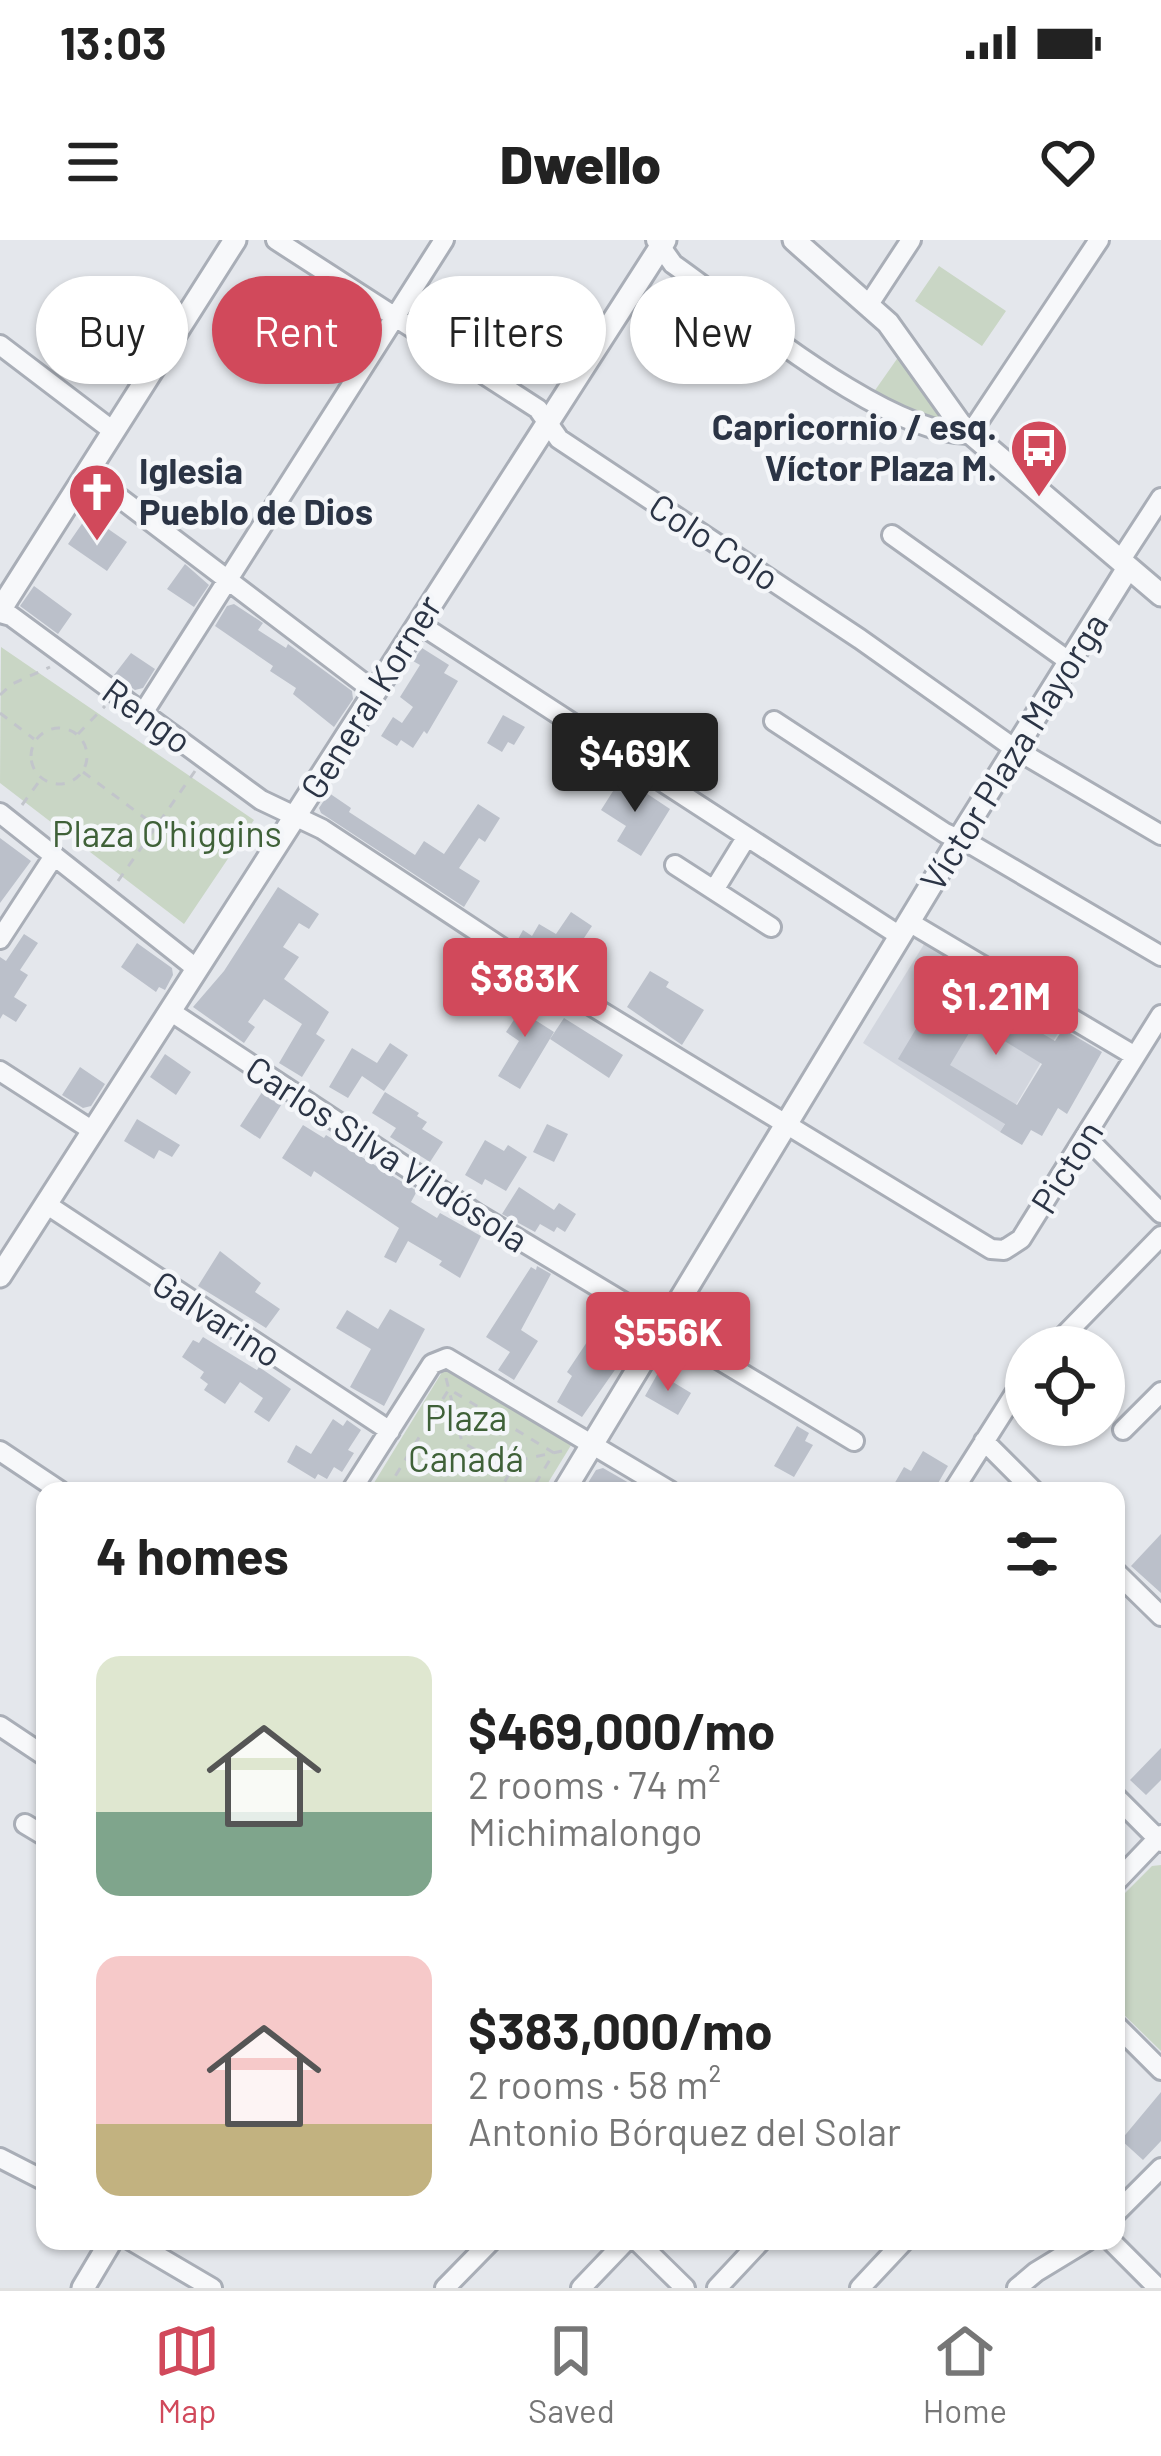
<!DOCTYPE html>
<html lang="en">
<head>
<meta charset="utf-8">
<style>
	:root { --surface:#fff; --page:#f2f2f2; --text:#222; --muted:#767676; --line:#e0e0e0; --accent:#d1495b }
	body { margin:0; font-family:Barlow,sans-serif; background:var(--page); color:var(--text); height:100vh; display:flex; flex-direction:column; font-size:45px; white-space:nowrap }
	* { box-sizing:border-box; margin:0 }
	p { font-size:39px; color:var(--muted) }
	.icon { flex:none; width:66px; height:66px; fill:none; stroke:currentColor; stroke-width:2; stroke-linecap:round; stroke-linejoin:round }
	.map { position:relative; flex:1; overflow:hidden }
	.sheet { position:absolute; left:36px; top:1242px; width:1089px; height:768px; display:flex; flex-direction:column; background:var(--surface); border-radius:24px; box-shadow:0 3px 9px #0004 }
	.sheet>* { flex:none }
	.guide { position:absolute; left:36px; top:36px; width:1089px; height:108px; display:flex; gap:24px }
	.fabs { position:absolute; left:1005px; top:1086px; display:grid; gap:24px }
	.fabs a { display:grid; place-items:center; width:120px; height:120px; border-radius:50%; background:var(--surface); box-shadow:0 3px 9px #0004; font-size:60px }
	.price { position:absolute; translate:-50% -102px; padding:0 27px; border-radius:12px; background:var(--accent); color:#fff; font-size:39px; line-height:78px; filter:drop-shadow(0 3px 6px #0008) }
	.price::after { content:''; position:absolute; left:50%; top:72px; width:36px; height:27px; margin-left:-18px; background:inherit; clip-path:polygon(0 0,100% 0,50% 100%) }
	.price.selected { background:#222; color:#fff }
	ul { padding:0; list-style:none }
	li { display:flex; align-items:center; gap:36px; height:300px; padding:0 60px }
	li span { display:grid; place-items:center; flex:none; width:336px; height:240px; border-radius:24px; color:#555 }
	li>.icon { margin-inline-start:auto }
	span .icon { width:144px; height:144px; fill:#fffc; stroke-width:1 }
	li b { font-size:51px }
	h2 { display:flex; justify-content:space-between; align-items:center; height:144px; padding:0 60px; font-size:51px }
	.pill { padding:0 42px; border-radius:54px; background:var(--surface); box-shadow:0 3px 9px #0004; font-size:42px; line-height:108px }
	.pill.selected { background:var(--accent); color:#fff }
	.status { display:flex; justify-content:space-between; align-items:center; height:84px; padding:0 60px; background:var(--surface); direction:ltr }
	.status svg { height:33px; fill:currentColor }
	header { display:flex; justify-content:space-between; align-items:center; height:156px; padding:0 60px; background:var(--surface); font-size:54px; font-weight:800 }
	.tabs { display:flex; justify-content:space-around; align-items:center; height:168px; border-top:3px solid var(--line); background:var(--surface); font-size:33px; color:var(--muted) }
	.tabs a { display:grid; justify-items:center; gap:6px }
	.tabs .selected { color:var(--accent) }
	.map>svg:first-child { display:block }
	.built { fill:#d2d6de }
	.green { fill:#c9d6c5 }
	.building { fill:#bbc0ca; fill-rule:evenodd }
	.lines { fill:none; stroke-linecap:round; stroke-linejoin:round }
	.minor-casing { stroke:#a9aeb7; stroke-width:24 }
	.tertiary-casing { stroke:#a9aeb7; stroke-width:27 }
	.path { stroke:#c2c5cb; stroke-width:3; stroke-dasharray:9 9; stroke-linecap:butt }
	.minor { stroke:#f7f8fa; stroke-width:18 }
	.tertiary { stroke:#f7f8fa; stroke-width:21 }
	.labels { text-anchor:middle; stroke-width:9; stroke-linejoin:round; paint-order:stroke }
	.poi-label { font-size:36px; font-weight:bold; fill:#2b3445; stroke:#f4f6f9; text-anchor:end }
	.street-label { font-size:36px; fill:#2b3445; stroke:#f4f6f9 }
	.park-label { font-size:36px; fill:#3f6138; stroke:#f4f6f9 }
</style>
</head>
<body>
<div class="status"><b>13:03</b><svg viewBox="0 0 49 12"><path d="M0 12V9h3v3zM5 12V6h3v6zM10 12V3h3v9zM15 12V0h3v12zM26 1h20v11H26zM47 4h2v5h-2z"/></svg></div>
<header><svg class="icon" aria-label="menu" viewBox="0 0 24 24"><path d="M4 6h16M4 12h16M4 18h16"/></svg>Dwello<svg class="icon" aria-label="heart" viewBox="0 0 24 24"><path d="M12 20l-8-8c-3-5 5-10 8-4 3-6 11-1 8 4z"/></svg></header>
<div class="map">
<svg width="1161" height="2048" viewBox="0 0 1161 2048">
	<rect width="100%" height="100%" fill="#e4e7ec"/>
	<path class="built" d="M 926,701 L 1064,783 L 1000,892 L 863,803 Z"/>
	<path class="green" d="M 939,26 L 1006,71 L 982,106 L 915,61 Z
		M 899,116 L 942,175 L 929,184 L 871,156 Z
		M 1,407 L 254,580 L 184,684 L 0,543 Z
		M 447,1124 L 573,1202 L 543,1251 L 369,1251 Z
		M 1161,1625 L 1161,1811 L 1116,1767 L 1116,1662 L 1152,1626 Z"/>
	<path class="building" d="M 88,275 L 127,302 L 107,331 L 68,304 Z
		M 185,324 L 209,345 L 194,367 L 167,349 Z
		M 34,346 L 72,374 L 58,394 L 20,366 Z
		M 234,364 L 263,383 L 258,390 L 286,408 L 288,404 L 352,451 L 353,459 L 334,487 L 293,454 L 296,448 L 270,431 L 273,426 L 215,386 L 227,366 Z
		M 422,408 L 449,425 L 444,433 L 458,441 L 427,494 L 424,491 L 413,508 L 401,500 L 397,506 L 381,496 L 393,477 L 402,483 L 413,467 L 400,457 L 420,425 L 413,421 Z
		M 131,413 L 155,429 L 143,448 L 135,450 L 114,435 Z
		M 503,475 L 525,487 L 514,505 L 508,502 L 502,512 L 487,503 Z
		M 622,537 L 670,569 L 641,616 L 617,601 L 626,586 L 601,570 Z
		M 329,553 L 351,568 L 349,572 L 415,615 L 424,601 L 444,614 L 478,564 L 500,578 L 485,602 L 479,598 L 459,628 L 480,641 L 464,667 L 321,573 L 319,568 Z
		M 0,598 L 31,621 L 0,663 Z
		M 278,647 L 319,674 L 309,689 L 299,683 L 283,707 L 299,717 L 284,739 L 329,772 L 316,794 L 325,800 L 302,837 L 279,823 L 302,784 L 264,759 L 248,782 L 255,787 L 244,803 L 193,767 L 224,731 Z
		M 571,672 L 592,686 L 562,731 L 517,701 L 523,690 L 532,696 L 539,684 L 556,694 Z
		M 24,694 L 38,703 L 20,730 L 28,735 L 14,757 L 27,765 L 16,782 L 3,774 L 0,779 L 0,717 L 6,721 Z
		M 137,703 L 172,728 L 173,735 L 165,750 L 159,747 L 156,752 L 121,727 Z
		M 926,725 L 1055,801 L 1063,789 L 1102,812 L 1067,874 L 1058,868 L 1042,896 L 1031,890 L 1022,905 L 1000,892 L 1005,884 L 898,819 L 935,757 L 914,744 ZM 975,783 L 1042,824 L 1017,865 L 950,825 Z
		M 650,731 L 669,742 L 666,747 L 704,770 L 682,805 L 627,767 Z
		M 525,750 L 543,761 L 532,778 L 554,792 L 520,849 L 498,836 L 519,801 L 506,792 L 515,778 L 510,775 Z
		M 564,778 L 623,815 L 609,838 L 550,799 Z
		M 390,803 L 408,815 L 384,851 L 362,836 L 348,858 L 329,847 L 352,808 L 377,823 Z
		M 165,814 L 191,832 L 176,855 L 150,837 Z
		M 80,827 L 105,844 L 91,866 L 83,868 L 62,855 Z
		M 264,849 L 283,862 L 260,899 L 240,886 Z
		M 385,852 L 419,873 L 417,876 L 427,882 L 422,889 L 443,902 L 430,922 L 390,897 L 396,888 L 372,873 Z
		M 137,879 L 180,905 L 172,917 L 159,910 L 154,919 L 124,901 Z
		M 547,884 L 568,894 L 554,922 L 533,912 Z
		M 303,885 L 324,898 L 326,895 L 417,951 L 411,962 L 437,978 L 440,973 L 481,996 L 460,1038 L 439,1025 L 442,1021 L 408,1001 L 396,1023 L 384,1017 L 399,988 L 314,931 L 311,937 L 282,918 Z
		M 485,900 L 504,911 L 508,905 L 527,917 L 506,951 L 485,939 L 482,945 L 465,935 Z
		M 519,947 L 554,970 L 559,963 L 576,974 L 565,992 L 557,987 L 554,992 L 540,984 L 535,992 L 502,974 Z
		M 220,1011 L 261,1043 L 255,1052 L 280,1069 L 266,1088 L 198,1046 Z
		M 537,1026 L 551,1034 L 521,1090 L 538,1101 L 514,1140 L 498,1130 L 510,1112 L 486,1097 L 531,1027 L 536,1030 Z
		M 390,1069 L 425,1089 L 384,1166 L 350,1147 L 371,1109 L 336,1088 L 347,1070 L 378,1089 Z
		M 609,1069 L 637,1086 L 640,1094 L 582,1177 L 557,1162 L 572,1136 L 567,1132 Z
		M 203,1097 L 257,1130 L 259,1127 L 291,1149 L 269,1182 L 254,1172 L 263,1158 L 240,1142 L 225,1164 L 204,1150 L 208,1144 L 200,1138 L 204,1132 L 182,1117 L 193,1100 L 199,1103 Z
		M 658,1133 L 691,1153 L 678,1175 L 645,1156 Z
		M 333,1179 L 343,1186 L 347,1180 L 361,1190 L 348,1210 L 354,1213 L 342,1232 L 334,1227 L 327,1239 L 318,1234 L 315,1239 L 287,1222 L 296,1205 L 311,1214 Z
		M 797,1186 L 809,1193 L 805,1201 L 813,1205 L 794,1237 L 774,1226 Z
		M 923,1211 L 948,1226 L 937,1245 L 931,1251 L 901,1251 L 893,1246 L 904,1227 L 911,1231 Z
		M 603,1228 L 643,1251 L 583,1251 L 596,1230 Z
		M 1161,1294 L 1161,1353 L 1131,1326 Z
		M 1161,1508 L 1161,1540 L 1146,1555 L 1130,1540 Z
		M 1161,1852 L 1161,1901 L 1143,1920 L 1121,1900 Z"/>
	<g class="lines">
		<defs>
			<path id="minor" d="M 276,0 L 538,169 L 559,199 L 860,399 L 1015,509 L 1161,595
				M 656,0 L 673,24 C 743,73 887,196 970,194 L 1099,0
				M 869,64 L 911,0
				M 0,105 L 113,191
				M 87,233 L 374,451
				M 892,295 L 1070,422
				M 1120,321 L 1161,258
				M 0,373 L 11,376 L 261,560 L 322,589 L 569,752 L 991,1009 L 1004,1010 L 1021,999 L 1161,775
				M 418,383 L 900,696
				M 143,473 L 444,0
				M 774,481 L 945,593 L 974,606 L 1161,716
				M 0,573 L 197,729
				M 675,625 L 771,687
				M 714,650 L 746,598
				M 909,682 L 1135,816
				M 0,699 L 54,616
				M 170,771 L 477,974 L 854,1201
				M 0,831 L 93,891
				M 1087,898 L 1161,973
				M 46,964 L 390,1191
				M 1053,1107 L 1161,996
				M 1123,1190 L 1161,1152
				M 984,1201 L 1034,1251
				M 0,1211 L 60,1251
				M 351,1251 L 432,1124 L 447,1118 L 670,1251
				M 953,1251 L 1026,1136
				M 1116,1332 L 1161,1376
				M 0,1486 L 45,1516
				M 1116,1557 L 1161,1602
				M 25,1584 L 45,1596
				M 1116,1642 L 1161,1595
				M 1116,1785 L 1161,1830
				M 0,1918 L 45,1941
				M 1116,1973 L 1161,1928
				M 132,2001 L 212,2048
				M 637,2001 L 685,2048
				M 1111,2001 L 1158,2048
				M 445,2048 L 491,2001
				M 581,2048 L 626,2001
				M 717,2048 L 761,2001
				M 860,2048 L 904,2001
				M 1017,2048 L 1036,2032 L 1087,2001"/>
			<path id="tertiary" d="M 794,0 L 888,83 L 960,184 L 1161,355
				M 0,370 L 235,0
				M 0,1036 L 665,0
				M 564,1251 L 959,599 L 1128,328
				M 83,2048 L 111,2001"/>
		</defs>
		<use href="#minor" class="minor-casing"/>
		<use href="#tertiary" class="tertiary-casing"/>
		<path class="path" d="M 0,455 L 12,444 L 50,427
			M 0,473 L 34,499
			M31 516a28 28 0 1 1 56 0a28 28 0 1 1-56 0Z
			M 78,494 L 105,466
			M 83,532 L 157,587
			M 22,565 L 41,539
			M 118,641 L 195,531
			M 446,1138 L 462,1202 L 511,1231 L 499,1251
			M 501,1224 L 562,1211
			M 386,1251 L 449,1149 L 554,1213 L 531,1251
			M 412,1251 L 433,1246 L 441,1251"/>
		<use href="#minor" class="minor"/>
		<use href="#tertiary" class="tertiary"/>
	</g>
	<defs>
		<symbol id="bus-pin" viewBox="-11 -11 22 30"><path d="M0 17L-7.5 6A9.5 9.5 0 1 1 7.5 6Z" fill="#d1495b" stroke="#f4f6f9"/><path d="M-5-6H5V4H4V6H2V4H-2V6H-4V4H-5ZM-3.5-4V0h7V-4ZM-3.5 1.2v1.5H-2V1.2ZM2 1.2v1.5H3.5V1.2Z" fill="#fff"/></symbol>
		<symbol id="church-pin" viewBox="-11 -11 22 30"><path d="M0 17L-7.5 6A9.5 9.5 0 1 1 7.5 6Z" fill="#d1495b" stroke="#f4f6f9"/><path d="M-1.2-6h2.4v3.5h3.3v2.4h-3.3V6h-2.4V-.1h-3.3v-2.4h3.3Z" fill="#fff"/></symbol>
	</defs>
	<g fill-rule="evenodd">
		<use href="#bus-pin" x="1006" y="175" width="66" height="90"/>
		<use href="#church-pin" x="64" y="219" width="66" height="90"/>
	</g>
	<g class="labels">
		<g class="poi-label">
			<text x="997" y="200">Capricornio / esq.<tspan x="997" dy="41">Víctor Plaza M.</tspan></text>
			<text x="139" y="244" text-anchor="start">Iglesia<tspan x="139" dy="41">Pueblo de Dios</tspan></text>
		</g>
		<g class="street-label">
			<text transform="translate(714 302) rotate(33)" y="13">Colo Colo</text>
			<text transform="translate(371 457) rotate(-58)" y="13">General Korner</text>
			<text transform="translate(147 476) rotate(36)" y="13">Rengo</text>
			<text transform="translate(1014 512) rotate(-58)" y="13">Víctor Plaza Mayorga</text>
			<text transform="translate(387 914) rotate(33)" y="13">Carlos Silva Vildósola</text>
			<text transform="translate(1067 927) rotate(-58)" y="13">Picton</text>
			<text transform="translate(217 1079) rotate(33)" y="13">Galvarino</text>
		</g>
		<g class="park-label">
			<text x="167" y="607">Plaza O'higgins</text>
			<text x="466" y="1191">Plaza<tspan x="466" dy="41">Canadá</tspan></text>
		</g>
	</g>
</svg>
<div class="fabs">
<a><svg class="icon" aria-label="locate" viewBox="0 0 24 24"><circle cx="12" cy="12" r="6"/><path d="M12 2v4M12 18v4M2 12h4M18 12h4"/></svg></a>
</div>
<b class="price selected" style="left:635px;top:575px">$469K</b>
<b class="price" style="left:525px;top:800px">$383K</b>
<b class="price" style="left:996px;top:818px">$1.21M</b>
<b class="price" style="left:668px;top:1154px">$556K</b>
<div class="guide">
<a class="pill">Buy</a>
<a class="pill selected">Rent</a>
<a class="pill">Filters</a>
<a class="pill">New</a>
</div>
<section class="sheet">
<h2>4 homes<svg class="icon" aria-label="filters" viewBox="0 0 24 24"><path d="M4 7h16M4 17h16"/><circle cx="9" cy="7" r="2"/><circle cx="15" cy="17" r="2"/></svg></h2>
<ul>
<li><span style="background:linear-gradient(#dfe7d0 65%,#7fa58c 0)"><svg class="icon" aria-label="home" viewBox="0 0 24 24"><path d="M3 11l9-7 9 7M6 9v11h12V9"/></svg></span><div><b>$469,000/mo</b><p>2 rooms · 74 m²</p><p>Michimalongo</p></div></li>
<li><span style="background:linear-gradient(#f6c9c9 70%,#c2b280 0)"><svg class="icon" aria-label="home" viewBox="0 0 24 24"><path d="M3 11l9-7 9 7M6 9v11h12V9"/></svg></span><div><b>$383,000/mo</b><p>2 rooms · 58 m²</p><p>Antonio Bórquez del Solar</p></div></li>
</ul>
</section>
</div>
<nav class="tabs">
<a class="selected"><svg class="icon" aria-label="map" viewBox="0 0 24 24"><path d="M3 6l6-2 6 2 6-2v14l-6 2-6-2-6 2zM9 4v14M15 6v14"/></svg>Map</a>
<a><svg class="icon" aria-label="saved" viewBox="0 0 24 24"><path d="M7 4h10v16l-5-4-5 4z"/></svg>Saved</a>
<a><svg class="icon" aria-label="home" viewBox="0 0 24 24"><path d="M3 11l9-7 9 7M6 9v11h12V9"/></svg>Home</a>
</nav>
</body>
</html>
